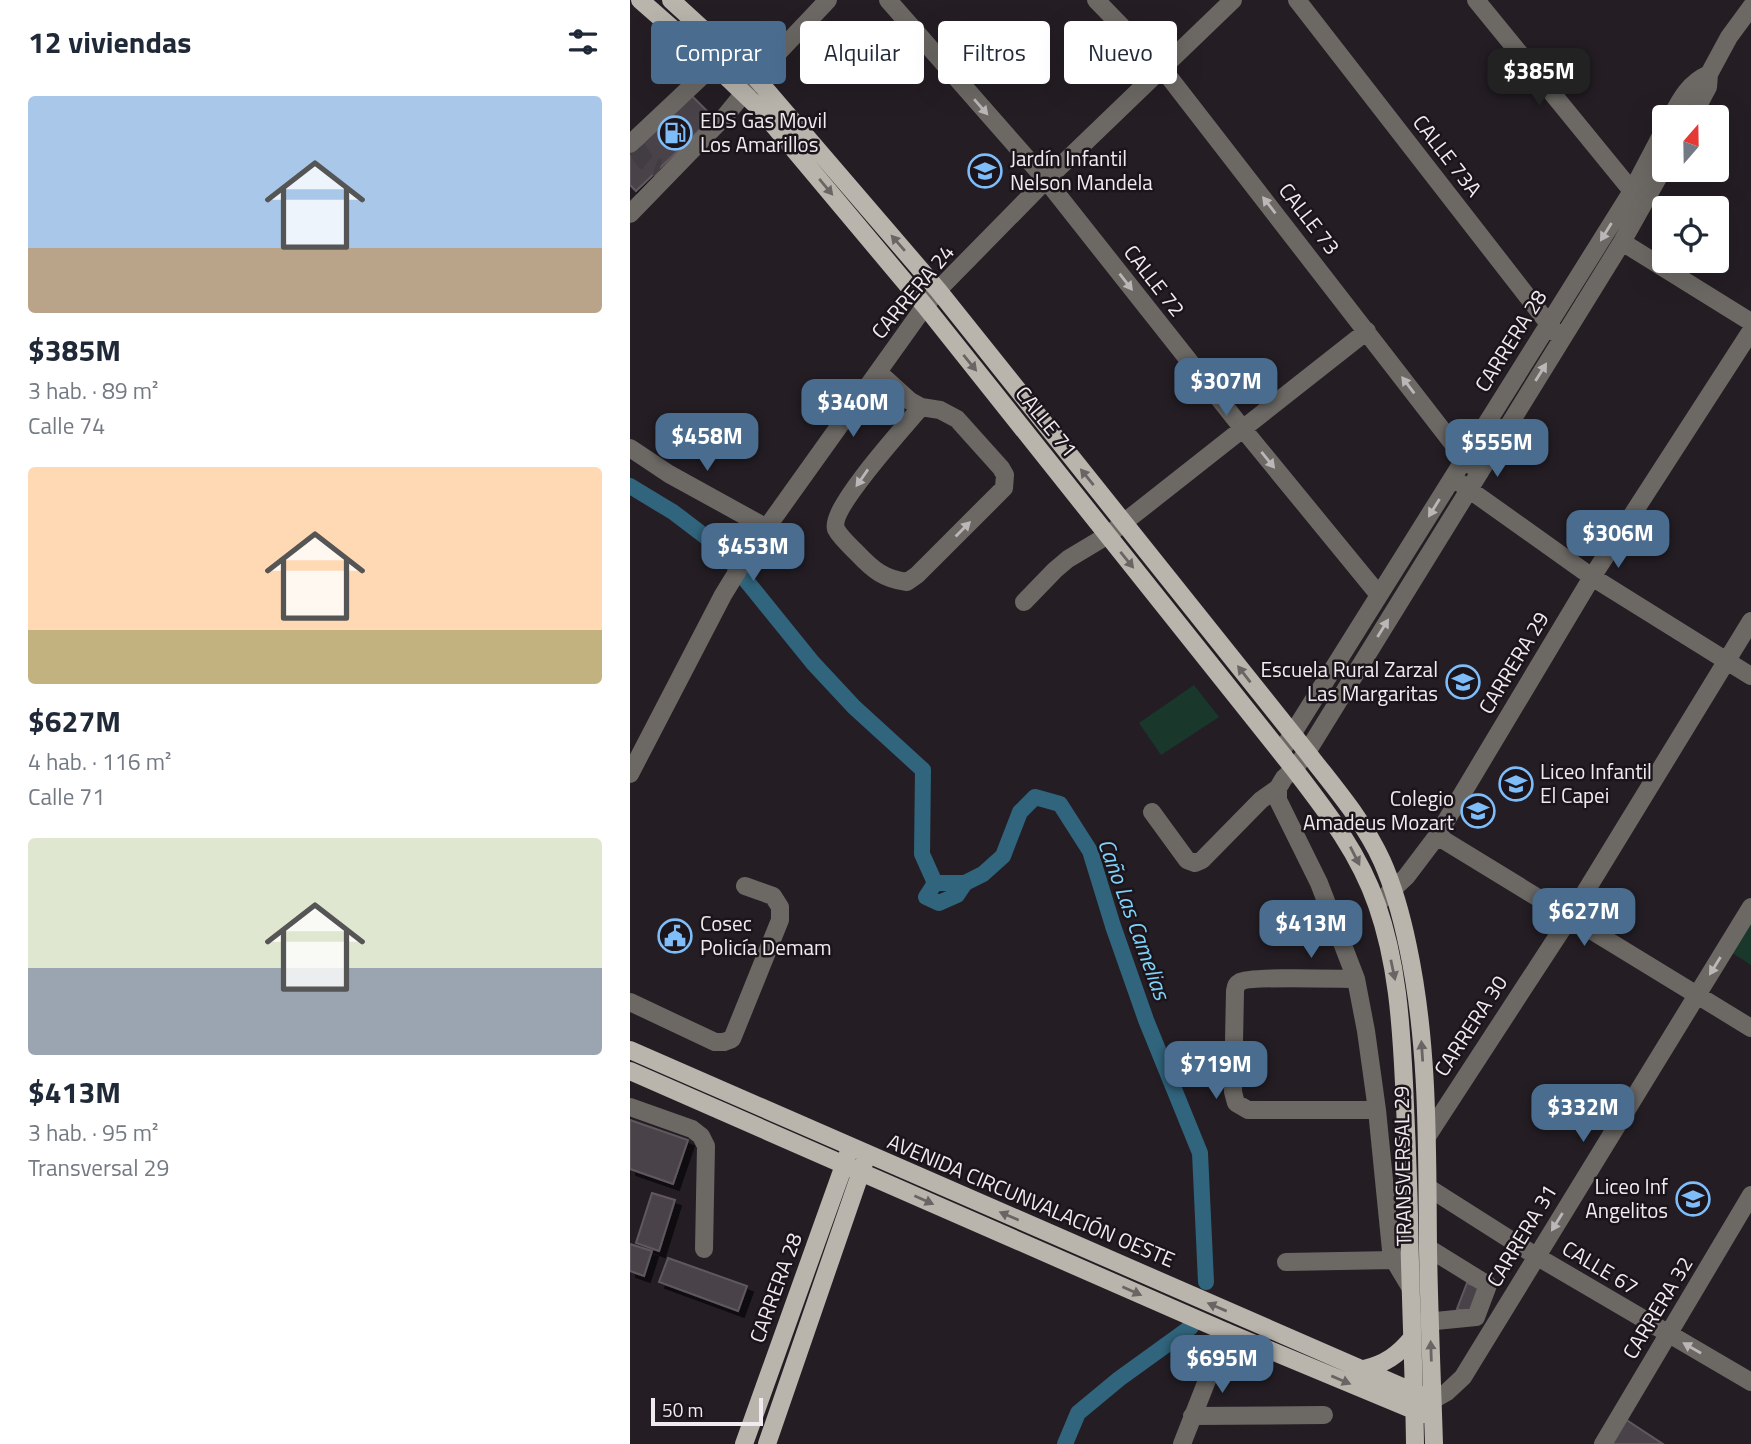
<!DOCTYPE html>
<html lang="es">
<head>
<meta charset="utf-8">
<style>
	:root { --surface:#fff; --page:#f2f2f3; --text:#1f2937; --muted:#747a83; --accent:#4a6c8e }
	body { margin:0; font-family:"Titillium Web",sans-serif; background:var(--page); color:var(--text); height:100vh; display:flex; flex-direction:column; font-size:26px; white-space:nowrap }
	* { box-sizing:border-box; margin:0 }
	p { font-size:23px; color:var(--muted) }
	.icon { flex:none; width:38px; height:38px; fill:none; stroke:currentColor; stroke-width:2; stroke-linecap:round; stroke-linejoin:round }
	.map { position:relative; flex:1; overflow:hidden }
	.details { display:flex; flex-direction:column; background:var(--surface); width:630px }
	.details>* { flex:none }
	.guide { position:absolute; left:21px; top:21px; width:665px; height:63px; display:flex; gap:14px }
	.needle { width:46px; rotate:20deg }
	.fabs { position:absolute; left:1022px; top:105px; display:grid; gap:14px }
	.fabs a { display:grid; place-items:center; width:77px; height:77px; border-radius:7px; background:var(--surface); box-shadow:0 7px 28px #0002; font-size:35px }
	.scale { position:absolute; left:21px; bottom:18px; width:112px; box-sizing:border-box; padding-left:7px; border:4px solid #efebef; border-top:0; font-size:19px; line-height:24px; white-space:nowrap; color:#efebef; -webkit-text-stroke:5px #1b151b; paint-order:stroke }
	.price { position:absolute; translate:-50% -60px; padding:0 16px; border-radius:14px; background:var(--accent); color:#fff; font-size:23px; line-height:46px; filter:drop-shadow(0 2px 4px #0008) }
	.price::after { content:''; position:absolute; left:50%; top:42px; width:21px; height:16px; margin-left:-10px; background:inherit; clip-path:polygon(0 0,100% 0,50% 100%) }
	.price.current { background:#222; color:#fff }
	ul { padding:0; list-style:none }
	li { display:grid; align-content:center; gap:14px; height:371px; padding:0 28px }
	li span { display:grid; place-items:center; height:217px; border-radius:7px; color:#555 }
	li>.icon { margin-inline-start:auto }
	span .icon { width:126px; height:126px; fill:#fffc; stroke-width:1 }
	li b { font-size:30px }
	h2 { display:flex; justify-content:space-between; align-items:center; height:84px; padding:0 28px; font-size:30px }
	.chip { padding:0 24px; border-radius:7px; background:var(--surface); box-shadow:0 7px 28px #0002; font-size:24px; line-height:63px }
	.chip.current { background:var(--accent); color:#fff }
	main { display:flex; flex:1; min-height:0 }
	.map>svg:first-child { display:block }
	.green { fill:#19372b }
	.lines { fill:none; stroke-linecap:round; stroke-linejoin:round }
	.canal { stroke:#30657d; stroke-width:16 }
	.building { fill:#4a4349; stroke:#60585f; stroke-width:2; filter:url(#shadow) }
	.minor-tunnel { stroke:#423d42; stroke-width:18; stroke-dasharray:18 9; stroke-linecap:butt }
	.minor { stroke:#6c6965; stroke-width:18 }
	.major { stroke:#b9b4ac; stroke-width:18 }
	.oneway { fill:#bbb7b8 }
	.oneway2 { fill:#6a6464 }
	.labels { text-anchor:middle; stroke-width:5; stroke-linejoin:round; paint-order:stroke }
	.poi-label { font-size:21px; fill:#efebef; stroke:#1b151b; text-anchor:start }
	.street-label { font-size:21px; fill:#efebef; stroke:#1b151b }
	.water-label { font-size:23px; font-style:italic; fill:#7fd3fa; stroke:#1b151b }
</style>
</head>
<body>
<main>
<section class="details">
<h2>12 viviendas<svg class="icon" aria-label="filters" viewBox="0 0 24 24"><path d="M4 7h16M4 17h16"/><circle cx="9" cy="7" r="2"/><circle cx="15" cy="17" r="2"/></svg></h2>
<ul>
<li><span style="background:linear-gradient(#a9c7e8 70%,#b9a48a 0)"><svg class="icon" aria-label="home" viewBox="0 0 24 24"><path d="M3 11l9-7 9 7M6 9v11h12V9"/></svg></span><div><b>$385M</b><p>3 hab. · 89 m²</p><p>Calle 74</p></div></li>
<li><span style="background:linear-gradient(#ffd9b3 75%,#c2b280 0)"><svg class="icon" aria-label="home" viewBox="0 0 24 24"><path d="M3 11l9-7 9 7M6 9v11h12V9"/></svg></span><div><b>$627M</b><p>4 hab. · 116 m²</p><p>Calle 71</p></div></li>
<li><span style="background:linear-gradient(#dfe7d0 60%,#9aa5b1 0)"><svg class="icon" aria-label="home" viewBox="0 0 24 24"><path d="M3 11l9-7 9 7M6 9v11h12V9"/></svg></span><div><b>$413M</b><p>3 hab. · 95 m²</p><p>Transversal 29</p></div></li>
</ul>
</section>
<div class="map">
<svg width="1121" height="1444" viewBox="0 0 1121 1444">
	<defs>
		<filter id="shadow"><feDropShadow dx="6" dy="6" stdDeviation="0" flood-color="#0009"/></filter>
	</defs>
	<rect width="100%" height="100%" fill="#241e24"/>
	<path class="green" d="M 564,685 L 589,717 L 531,755 L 509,723 Z
		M 1121,918 L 1121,965 L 1099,951 Z"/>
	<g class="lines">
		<path class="canal" d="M 0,486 L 43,512 L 89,547 L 183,663 L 224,707 L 293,770 L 292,854 L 305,883 L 335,883 L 353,874 L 373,856 L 390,812 L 405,797 L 430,804 L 460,851 L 483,926 L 516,1020 L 570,1153 L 576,1282
			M 305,883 L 296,897 L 309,903 L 327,895 L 335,883
			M 435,1444 L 448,1413 L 489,1379 L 561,1327"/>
	</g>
	<path class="building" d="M 62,96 L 83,117 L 6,191 L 0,185 L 0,155 Z
		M 0,1120 L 58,1140 L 43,1184 L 0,1169 Z
		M 22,1193 L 45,1200 L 29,1251 L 6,1243 Z
		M 0,1244 L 22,1251 L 14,1276 L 0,1271 Z
		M 38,1258 L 117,1286 L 108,1311 L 29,1282 Z
		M 837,1283 L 853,1289 L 844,1315 L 827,1309 Z
		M 992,1417 L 1033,1444 L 977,1444 Z"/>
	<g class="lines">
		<path class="minor-tunnel" d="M 7,148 C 13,160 17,165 30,168"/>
		<path class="minor" d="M 258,0 L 416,180 L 613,429 L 749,595
			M 466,0 L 532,68 L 834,458 L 842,466
			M 667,0 L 925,332
			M 846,0 L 1002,191
			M 1041,117 C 1051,98 1059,83 1079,74
			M 1062,117 L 1078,87 L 1079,74 L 1099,37 L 1121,7
			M 0,144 L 84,65
			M 0,214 L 96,115 L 114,93 L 125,77 L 198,0
			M 992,242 L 1121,322
			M 248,372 L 280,401 L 291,407 L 310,410 L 327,419 L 371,468 L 375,475 L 374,488 L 287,575 L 277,582 C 254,579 243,570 227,553 C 221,547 210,537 206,529 C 199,509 276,425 291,407
			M 0,448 L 39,474 L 137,528
			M 830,483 L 962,577 L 1121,676
			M 394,602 L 425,570 L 438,559 L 478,535 L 737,331
			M 651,752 L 1002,191 L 1034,130
			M 0,774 L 93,595 L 120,551 L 295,306 L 308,290 L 416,180 L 603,0
			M 522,812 L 557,860 L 565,863 L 572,860 L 631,800 L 648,788
			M 807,836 L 1121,1028
			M 747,904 L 776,877 L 807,836 L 962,577 L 1121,331
			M 726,979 C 709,979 619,976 610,982 C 606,984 606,986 605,991 L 603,1092 L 606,1103 L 618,1110 L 747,1110
			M 0,1002 L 85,1042 L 94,1042 L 102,1039 L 150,920 L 150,907 L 143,896 L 115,886
			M 0,1107 L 62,1129 L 71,1136 L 76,1146 L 74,1249
			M 798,1135 L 940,917 L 1121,621
			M 799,1188 L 906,1256 L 1121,1382
			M 656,1262 L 764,1260
			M 780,1287 L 764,1260 L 761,1250 L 747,1110 L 736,1031 L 726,979 L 689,883 L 648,800 L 648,788 L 654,778 L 664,769 L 677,752 L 992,242 L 1034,167
			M 785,1323 L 846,1317 L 858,1285 L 798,1248
			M 803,1400 L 817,1392 L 833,1377 L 1121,907
			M 562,1416 L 694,1415
			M 552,1444 L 596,1332
			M 973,1444 L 1121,1195"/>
		<path class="major" d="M 10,0 L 84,65 L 130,109 L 295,306 L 664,769 C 697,812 729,853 747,905 C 767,962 771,1022 774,1083 C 776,1127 778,1171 779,1215 C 780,1292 784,1368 785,1444
			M 41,0 L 125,77 L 308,290 L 677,752 C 703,786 734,821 752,861 C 764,888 772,918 778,947 C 799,1046 797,1147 798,1248 C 799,1313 802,1379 804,1444
			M 0,1050 L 793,1396
			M 0,1071 L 596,1332 L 793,1414
			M 734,1369 C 755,1364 768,1355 782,1338
			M 114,1444 L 218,1154
			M 137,1444 L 234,1163"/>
	</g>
	<defs><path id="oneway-solid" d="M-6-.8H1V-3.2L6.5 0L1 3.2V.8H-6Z" transform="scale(1.75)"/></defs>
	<g class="oneway">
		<use href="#oneway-solid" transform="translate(351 107) rotate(49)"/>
		<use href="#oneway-solid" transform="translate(639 205) rotate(-128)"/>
		<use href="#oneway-solid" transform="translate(976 232) rotate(122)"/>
		<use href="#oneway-solid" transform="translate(496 282) rotate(52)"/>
		<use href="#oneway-solid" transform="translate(911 372) rotate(-58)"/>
		<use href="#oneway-solid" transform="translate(778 385) rotate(-127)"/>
		<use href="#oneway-solid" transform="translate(638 460) rotate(51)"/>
		<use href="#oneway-solid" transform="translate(232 478) rotate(125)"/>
		<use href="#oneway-solid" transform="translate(804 508) rotate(122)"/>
		<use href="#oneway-solid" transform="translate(333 529) rotate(-45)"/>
		<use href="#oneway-solid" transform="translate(753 628) rotate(-58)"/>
		<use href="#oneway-solid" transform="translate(1085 966) rotate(122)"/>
		<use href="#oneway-solid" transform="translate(927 1222) rotate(122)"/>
		<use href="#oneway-solid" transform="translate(1062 1348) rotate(-150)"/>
	</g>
	<g class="oneway2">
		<use href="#oneway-solid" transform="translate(196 187) rotate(50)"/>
		<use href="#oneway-solid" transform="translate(268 243) rotate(-131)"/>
		<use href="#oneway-solid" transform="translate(340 363) rotate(51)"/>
		<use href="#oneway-solid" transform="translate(457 477) rotate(-129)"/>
		<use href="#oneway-solid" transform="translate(497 560) rotate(51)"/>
		<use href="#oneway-solid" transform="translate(614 674) rotate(-128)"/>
		<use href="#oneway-solid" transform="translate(725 856) rotate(63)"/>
		<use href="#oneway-solid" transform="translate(763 970) rotate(78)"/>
		<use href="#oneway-solid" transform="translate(792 1051) rotate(-94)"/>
		<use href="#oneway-solid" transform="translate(294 1200) rotate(24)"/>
		<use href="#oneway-solid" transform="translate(379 1216) rotate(-157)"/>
		<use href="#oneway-solid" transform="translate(502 1291) rotate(24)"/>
		<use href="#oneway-solid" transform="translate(587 1307) rotate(-157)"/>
		<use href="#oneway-solid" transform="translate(801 1351) rotate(-92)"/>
		<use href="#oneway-solid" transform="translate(711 1380) rotate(23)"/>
	</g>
	<defs>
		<symbol id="fuel-ring" viewBox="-11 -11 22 22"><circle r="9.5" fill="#1b151b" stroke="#7fbdf9" stroke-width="1.5"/><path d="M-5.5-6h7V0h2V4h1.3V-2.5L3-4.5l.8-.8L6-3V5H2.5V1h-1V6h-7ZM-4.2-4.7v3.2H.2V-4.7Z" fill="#7fbdf9"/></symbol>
		<symbol id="school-ring" viewBox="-11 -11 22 22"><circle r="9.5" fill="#1b151b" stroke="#7fbdf9" stroke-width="1.5"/><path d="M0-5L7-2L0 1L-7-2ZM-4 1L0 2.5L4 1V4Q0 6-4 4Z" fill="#7fbdf9"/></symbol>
		<symbol id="civic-ring" viewBox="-11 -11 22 22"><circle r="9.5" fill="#1b151b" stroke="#7fbdf9" stroke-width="1.5"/><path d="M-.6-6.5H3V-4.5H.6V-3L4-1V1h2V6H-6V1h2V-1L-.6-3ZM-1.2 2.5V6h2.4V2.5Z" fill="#7fbdf9"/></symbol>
	</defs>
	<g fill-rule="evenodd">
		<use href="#fuel-ring" x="26" y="114" width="38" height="38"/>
		<use href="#school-ring" x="336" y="152" width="38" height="38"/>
		<use href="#school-ring" x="814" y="663" width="38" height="38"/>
		<use href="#school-ring" x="867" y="765" width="38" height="38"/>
		<use href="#school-ring" x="829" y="792" width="38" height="38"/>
		<use href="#civic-ring" x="26" y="917" width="38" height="38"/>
		<use href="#school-ring" x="1044" y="1180" width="38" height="38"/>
	</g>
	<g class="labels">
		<g class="poi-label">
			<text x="70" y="128">EDS Gas Movil<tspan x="70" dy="24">Los Amarillos</tspan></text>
			<text x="380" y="166">Jardín Infantil<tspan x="380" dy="24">Nelson Mandela</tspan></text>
			<text x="808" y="677" text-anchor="end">Escuela Rural Zarzal<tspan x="808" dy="24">Las Margaritas</tspan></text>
			<text x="910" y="779">Liceo Infantil<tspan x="910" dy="24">El Capei</tspan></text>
			<text x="824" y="806" text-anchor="end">Colegio<tspan x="824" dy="24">Amadeus Mozart</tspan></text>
			<text x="70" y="931">Cosec<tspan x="70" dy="24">Policía Demam</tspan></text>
			<text x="1038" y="1194" text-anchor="end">Liceo Inf<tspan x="1038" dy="24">Angelitos</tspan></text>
		</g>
		<g class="street-label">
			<text transform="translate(817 156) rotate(52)" y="7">CALLE 73A</text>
			<text transform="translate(679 219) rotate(52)" y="7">CALLE 73</text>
			<text transform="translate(524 281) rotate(52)" y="7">CALLE 72</text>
			<text transform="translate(283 292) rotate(-50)" y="7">CARRERA 24</text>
			<text transform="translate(881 341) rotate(-58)" y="7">CARRERA 28</text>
			<text transform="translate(416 422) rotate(51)" y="7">CALLE 71</text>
			<text transform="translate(884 663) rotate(-59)" y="7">CARRERA 29</text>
			<text transform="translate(841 1026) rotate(-57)" y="7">CARRERA 30</text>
			<text transform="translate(773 1166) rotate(-91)" y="7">TRANSVERSAL 29</text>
			<text transform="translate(401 1201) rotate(23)" y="7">AVENIDA CIRCUNVALACIÓN OESTE</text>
			<text transform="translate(892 1236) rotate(-59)" y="7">CARRERA 31</text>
			<text transform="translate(970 1268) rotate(31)" y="7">CALLE 67</text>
			<text transform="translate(146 1288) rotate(-70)" y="7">CARRERA 28</text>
			<text transform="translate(1028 1308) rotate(-59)" y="7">CARRERA 32</text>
		</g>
		<g class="water-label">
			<text transform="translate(504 919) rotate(70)" y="8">Caño Las Camelias</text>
		</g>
	</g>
</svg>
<div class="fabs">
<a><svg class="needle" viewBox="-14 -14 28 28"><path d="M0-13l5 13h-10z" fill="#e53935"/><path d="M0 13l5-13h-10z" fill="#747a83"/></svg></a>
<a><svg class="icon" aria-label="locate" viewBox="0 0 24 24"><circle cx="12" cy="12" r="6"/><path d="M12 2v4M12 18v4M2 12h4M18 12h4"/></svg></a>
</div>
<div class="scale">50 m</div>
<b class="price current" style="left:909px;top:108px">$385M</b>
<b class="price" style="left:596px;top:418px">$307M</b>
<b class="price" style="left:223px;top:439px">$340M</b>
<b class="price" style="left:77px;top:473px">$458M</b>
<b class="price" style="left:867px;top:479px">$555M</b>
<b class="price" style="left:988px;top:570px">$306M</b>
<b class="price" style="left:123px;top:583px">$453M</b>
<b class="price" style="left:954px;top:948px">$627M</b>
<b class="price" style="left:681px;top:960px">$413M</b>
<b class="price" style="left:586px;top:1101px">$719M</b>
<b class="price" style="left:953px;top:1144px">$332M</b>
<b class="price" style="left:592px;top:1395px">$695M</b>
<div class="guide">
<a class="chip current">Comprar</a>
<a class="chip">Alquilar</a>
<a class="chip">Filtros</a>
<a class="chip">Nuevo</a>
</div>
</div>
</main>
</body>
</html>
